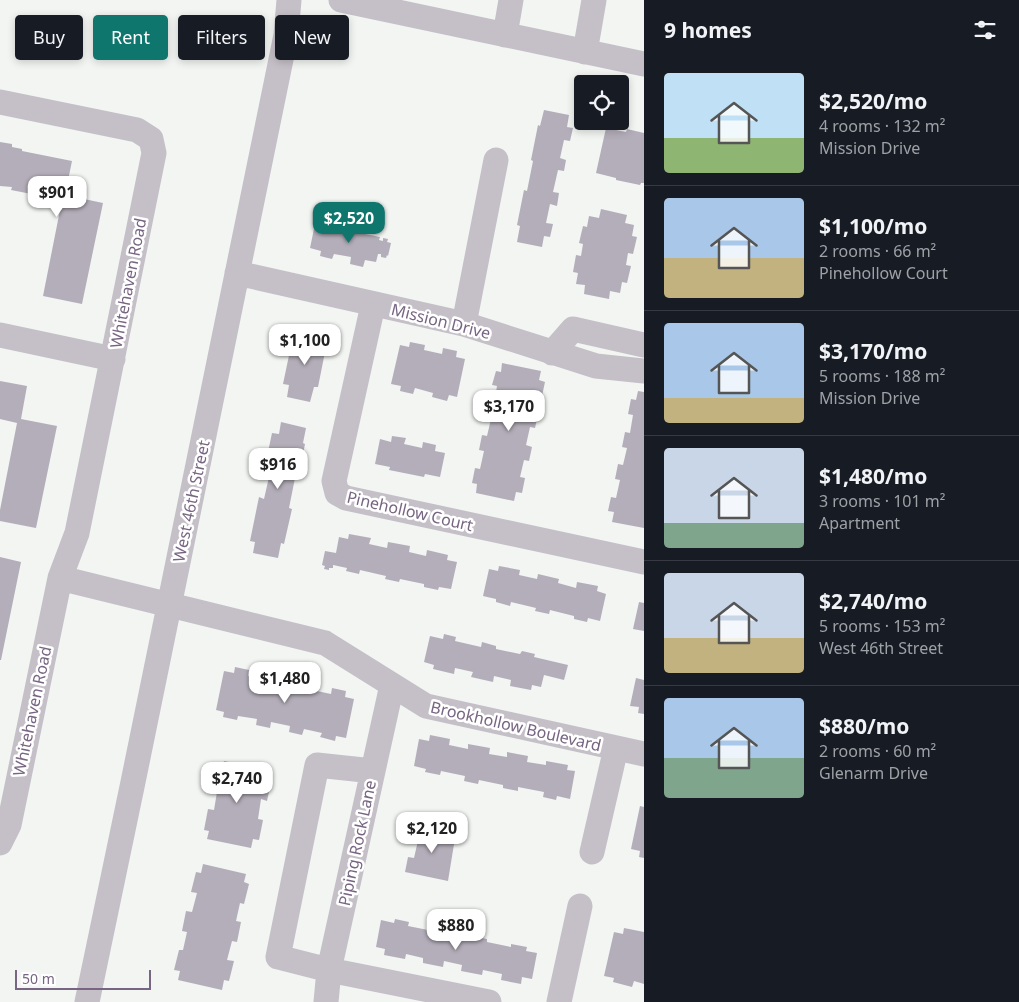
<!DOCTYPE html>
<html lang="en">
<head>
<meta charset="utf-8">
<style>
	:root { --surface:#171b24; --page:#242831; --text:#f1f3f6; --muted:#9ea1a6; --line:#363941; --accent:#0f766e }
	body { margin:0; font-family:"Noto Sans",sans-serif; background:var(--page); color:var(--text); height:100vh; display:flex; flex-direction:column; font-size:19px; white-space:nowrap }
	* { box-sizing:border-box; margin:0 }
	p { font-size:16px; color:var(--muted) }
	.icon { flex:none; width:28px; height:28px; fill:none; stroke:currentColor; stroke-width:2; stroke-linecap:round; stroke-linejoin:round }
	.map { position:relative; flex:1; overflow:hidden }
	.side { display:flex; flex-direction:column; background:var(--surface); width:375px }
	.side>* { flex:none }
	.top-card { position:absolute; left:15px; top:15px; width:475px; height:45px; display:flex; gap:10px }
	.fabs { position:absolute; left:574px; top:75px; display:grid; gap:10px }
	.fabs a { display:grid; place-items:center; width:55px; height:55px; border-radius:5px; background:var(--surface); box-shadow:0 2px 8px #0003; font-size:25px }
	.scale { position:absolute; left:15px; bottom:12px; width:136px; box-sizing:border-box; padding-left:5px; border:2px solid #776582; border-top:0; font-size:14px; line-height:18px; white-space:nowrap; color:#776582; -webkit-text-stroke:4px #fff; paint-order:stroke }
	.price { position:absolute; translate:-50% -42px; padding:0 11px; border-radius:10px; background:#fff; color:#222; font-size:16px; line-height:32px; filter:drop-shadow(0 1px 2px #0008) }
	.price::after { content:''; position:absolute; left:50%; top:30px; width:15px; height:11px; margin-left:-8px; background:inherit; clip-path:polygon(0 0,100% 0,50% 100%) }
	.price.current { background:var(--accent); color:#fff }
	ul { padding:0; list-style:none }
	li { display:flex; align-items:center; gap:15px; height:125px; padding:0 20px }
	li+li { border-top:1px solid var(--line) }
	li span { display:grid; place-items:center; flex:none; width:140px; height:100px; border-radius:5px; color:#555 }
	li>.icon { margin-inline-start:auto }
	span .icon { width:60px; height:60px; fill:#fffc; stroke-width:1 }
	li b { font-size:21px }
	h2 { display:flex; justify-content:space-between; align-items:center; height:60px; padding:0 20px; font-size:21px }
	.tag { padding:0 18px; border-radius:5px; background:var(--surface); box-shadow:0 2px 8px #0003; font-size:18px; line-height:45px }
	.tag.current { background:var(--accent); color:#fff }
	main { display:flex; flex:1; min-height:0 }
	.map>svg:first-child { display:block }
	.building { fill:#b4aeba }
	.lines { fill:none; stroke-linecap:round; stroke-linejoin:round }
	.minor { stroke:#c5c0c7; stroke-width:25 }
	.labels { text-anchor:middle; stroke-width:5; stroke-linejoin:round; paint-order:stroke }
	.street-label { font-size:16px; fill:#776582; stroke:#fff }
</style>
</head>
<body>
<main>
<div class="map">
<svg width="644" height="1002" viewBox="0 0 644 1002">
	<rect width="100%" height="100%" fill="#f2f5f2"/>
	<path class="building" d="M 544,110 L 569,115 L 567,127 L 573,128 L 570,141 L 564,140 L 560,158 L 566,160 L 564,171 L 558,170 L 553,192 L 559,193 L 557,206 L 550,204 L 546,223 L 553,224 L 550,237 L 544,236 L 542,247 L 517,242 L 520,226 L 517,225 L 524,190 L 527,191 L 533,161 L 531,160 L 538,125 L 540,126 Z
		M 606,128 L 626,132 L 627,129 L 644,133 L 644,183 L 641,183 L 640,185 L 616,180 L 616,178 L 596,173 Z
		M 0,142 L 12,144 L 12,147 L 22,149 L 22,151 L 72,161 L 65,195 L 103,203 L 82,304 L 43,296 L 62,200 L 11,190 L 12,187 L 0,186 Z
		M 601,209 L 627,215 L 625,223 L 634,225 L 632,236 L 637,237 L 633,254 L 628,253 L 626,265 L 631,266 L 627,283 L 622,282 L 620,293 L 610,291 L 609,299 L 584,294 L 585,285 L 576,284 L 578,273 L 573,272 L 576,255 L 581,256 L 583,244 L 579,243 L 583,226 L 587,227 L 589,216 L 599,218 Z
		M 315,224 L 330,227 L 330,224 L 365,231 L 365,234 L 380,237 L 379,240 L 383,241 L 383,238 L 388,239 L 387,242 L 391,243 L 388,256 L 387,255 L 386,258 L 381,257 L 381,254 L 378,254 L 376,262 L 365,260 L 363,267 L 350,264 L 351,257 L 334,254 L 332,259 L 320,256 L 321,251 L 310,248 Z
		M 300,331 L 325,336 L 322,351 L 325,352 L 318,387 L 314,387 L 310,402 L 287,397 L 289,385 L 283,384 L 292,341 L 297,342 Z
		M 410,342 L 425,345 L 424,350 L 442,354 L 443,348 L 457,351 L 456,357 L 465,359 L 457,397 L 449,395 L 447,401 L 432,397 L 433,393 L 415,388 L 413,394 L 400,391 L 401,386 L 391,384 L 400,345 L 409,347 Z
		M 502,363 L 541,371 L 539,380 L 545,382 L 542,396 L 537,395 L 533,412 L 538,414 L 535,428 L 530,427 L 526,445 L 532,447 L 529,461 L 524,460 L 520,477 L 525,478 L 522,493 L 516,492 L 514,501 L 476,493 L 477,484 L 472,483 L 475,468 L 480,469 L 484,451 L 479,450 L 482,435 L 487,436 L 491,419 L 486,418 L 489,403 L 494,404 L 497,386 L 492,385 L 496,371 L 501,372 Z
		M 0,381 L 27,386 L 21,419 L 57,426 L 36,528 L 0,521 L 0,510 L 17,423 L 0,419 Z
		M 638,391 L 644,392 L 644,528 L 612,522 L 614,512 L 608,511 L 611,497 L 616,498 L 620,480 L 615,479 L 618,464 L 623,465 L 627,448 L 622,447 L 625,432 L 630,433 L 633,415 L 628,414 L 631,399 L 636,400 Z
		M 281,422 L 306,428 L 303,443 L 305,444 L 298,478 L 295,478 L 289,508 L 292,509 L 284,544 L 281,543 L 278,558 L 253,553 L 255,542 L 250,541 L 259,497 L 264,499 L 269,477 L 263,476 L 272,433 L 279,434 Z
		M 392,436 L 406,438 L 404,444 L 422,448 L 423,442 L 436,445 L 435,451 L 445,453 L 440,477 L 425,474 L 424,477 L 389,470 L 390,467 L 375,464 L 380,439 L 391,442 Z
		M 349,534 L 371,538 L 369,544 L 387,548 L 388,542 L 410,546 L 409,552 L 426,556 L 427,550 L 448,555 L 447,560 L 457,562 L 451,589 L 439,587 L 438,590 L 424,587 L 424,584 L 400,579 L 399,582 L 385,579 L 386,576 L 360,570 L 359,574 L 346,571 L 347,568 L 333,565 L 333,568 L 329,568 L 329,570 L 324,569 L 325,566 L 322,565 L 325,551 L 336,553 L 339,537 L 348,539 Z
		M 0,557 L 21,562 L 1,660 L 0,660 Z
		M 499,566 L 520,570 L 519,575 L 537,579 L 538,574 L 559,579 L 558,583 L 576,588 L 577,582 L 598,586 L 597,591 L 606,594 L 600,621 L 588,618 L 587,622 L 574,619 L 574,616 L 550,610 L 549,614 L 535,611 L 536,608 L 511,602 L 510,606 L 496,602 L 496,599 L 483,596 L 489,569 L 498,571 Z
		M 639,602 L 644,603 L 644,631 L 633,629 Z
		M 444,634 L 456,637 L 455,641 L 481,647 L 482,642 L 496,646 L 496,649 L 520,654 L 522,651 L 535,654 L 534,657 L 568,665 L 564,680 L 544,675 L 541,687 L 532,685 L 531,690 L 510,686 L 511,680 L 494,676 L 493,682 L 471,677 L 473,672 L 455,668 L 454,674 L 433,669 L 434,665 L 424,662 L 430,636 L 443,639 Z
		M 235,667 L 249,670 L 248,676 L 266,680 L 267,675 L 281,677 L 280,683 L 298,687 L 299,682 L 313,685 L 312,690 L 331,694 L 332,688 L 346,691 L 345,697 L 354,699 L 346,738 L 336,736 L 335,741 L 320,737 L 322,733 L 304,729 L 302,735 L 289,732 L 290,726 L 271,722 L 270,728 L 256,725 L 257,719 L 238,716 L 237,720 L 223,717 L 224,712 L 216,710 L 224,671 L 234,673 Z
		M 636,678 L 644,680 L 644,714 L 638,713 L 639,707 L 630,706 Z
		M 430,735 L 450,739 L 449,745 L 468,749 L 468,744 L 490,748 L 489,754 L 507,757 L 507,752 L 528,756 L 527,762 L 546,765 L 546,761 L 568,765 L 567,770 L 575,771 L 570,799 L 557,796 L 556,800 L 543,797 L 544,792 L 518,787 L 518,791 L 503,788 L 503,785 L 479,780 L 478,784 L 464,781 L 465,776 L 441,771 L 440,775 L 425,772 L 426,769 L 414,766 L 419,739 L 429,741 Z
		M 224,761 L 268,770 L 266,781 L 271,782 L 267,801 L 261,799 L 258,819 L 263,820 L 259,840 L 253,839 L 251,848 L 207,839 L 209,831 L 204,830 L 208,809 L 214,810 L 217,792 L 210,790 L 215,768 L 222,770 Z
		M 640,806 L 644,807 L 644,858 L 639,857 L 640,851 L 631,849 Z
		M 422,823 L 445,828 L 443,835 L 455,838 L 448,881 L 405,872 L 408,857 L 414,858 Z
		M 203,864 L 246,874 L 244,882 L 249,884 L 244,904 L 240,903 L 236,921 L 241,922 L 237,942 L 232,941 L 227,960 L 234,961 L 229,981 L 224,980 L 222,990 L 178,980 L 180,971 L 174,970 L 179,950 L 183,950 L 187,932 L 182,931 L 186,911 L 192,912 L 197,893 L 191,892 L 196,872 L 201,873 Z
		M 395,919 L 409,922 L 408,926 L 433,931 L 434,927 L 448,930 L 448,934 L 472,939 L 472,936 L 487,939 L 487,942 L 511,947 L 511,944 L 527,947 L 526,951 L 537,953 L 532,979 L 522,977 L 521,984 L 501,980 L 502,974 L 483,970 L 482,975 L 461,971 L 462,965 L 444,961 L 443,967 L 423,963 L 423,958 L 406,954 L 405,959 L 384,955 L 385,949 L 376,947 L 381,920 L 394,923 Z
		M 624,928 L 644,932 L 644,984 L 634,981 L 632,987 L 613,982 L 614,978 L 604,976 L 614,932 L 623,934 Z"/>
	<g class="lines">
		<path class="minor" d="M 341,0 L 644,64
			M 505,35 L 511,0
			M 585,52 L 594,0
			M 0,102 L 137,130 L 151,139 L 154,153 L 77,533 L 60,578 L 9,825 L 0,843
			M 237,273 L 464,324 L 596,366 L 644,371
			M 373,305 L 334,481 L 337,493 L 346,498 L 644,562
			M 464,324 L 496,160
			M 0,335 L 113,359
			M 552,353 L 573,329 L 644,345
			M 60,578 L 325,643 L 426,706 L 644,754
			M 373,771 L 317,765 L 278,957 L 329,970 L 489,1002
			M 592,852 L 616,748
			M 87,1002 L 133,782 L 286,35 L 289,0
			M 326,1002 L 329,970 L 392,685
			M 559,1002 L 580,906"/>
	</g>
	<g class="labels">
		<g class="street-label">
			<text transform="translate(128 283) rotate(-79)" y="6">Whitehaven Road</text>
			<text transform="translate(441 321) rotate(14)" y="6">Mission Drive</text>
			<text transform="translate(191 501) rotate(-78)" y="6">West 46th Street</text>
			<text transform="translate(410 511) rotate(13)" y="6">Pinehollow Court</text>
			<text transform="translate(32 711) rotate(-78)" y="6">Whitehaven Road</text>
			<text transform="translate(516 726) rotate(13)" y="6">Brookhollow Boulevard</text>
			<text transform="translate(357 843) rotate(-78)" y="6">Piping Rock Lane</text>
		</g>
	</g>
</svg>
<div class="fabs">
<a><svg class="icon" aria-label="locate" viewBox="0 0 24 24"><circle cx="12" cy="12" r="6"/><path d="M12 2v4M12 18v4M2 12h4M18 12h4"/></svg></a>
</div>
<div class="scale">50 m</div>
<b class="price" style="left:57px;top:218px">$901</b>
<b class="price current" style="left:349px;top:244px">$2,520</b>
<b class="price" style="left:305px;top:366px">$1,100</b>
<b class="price" style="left:509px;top:432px">$3,170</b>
<b class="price" style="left:278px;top:490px">$916</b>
<b class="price" style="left:285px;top:704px">$1,480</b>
<b class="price" style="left:237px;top:804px">$2,740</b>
<b class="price" style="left:432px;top:854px">$2,120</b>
<b class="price" style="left:456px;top:951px">$880</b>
<div class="top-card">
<a class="tag">Buy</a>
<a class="tag current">Rent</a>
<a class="tag">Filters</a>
<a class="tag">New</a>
</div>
</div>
<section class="side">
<h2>9 homes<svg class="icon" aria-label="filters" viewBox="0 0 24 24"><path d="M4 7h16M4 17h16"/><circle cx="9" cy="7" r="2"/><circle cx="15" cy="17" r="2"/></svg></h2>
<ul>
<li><span style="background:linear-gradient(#bfe0f5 65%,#8fb573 0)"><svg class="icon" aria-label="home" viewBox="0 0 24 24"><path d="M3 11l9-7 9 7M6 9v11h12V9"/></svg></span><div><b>$2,520/mo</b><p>4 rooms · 132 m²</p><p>Mission Drive</p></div></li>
<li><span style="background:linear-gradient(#a9c7e8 60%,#c2b280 0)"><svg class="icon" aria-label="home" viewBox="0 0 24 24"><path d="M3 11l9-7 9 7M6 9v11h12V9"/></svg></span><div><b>$1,100/mo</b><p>2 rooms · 66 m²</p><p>Pinehollow Court</p></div></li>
<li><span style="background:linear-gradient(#a9c7e8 75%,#c2b280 0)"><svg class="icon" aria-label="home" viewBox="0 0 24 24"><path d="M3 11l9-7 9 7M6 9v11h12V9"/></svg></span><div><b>$3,170/mo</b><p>5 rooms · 188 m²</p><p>Mission Drive</p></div></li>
<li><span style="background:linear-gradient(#c9d6e8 75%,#7fa58c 0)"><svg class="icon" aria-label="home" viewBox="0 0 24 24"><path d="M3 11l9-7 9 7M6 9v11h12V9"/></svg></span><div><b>$1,480/mo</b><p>3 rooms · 101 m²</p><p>Apartment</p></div></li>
<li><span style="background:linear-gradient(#c9d6e8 65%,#c2b280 0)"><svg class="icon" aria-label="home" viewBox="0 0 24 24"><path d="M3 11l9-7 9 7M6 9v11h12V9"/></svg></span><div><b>$2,740/mo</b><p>5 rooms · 153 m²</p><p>West 46th Street</p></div></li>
<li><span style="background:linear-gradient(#a9c7e8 60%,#7fa58c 0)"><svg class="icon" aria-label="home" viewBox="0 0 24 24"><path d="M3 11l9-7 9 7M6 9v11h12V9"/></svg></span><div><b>$880/mo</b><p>2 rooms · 60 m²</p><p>Glenarm Drive</p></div></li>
</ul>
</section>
</main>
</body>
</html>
